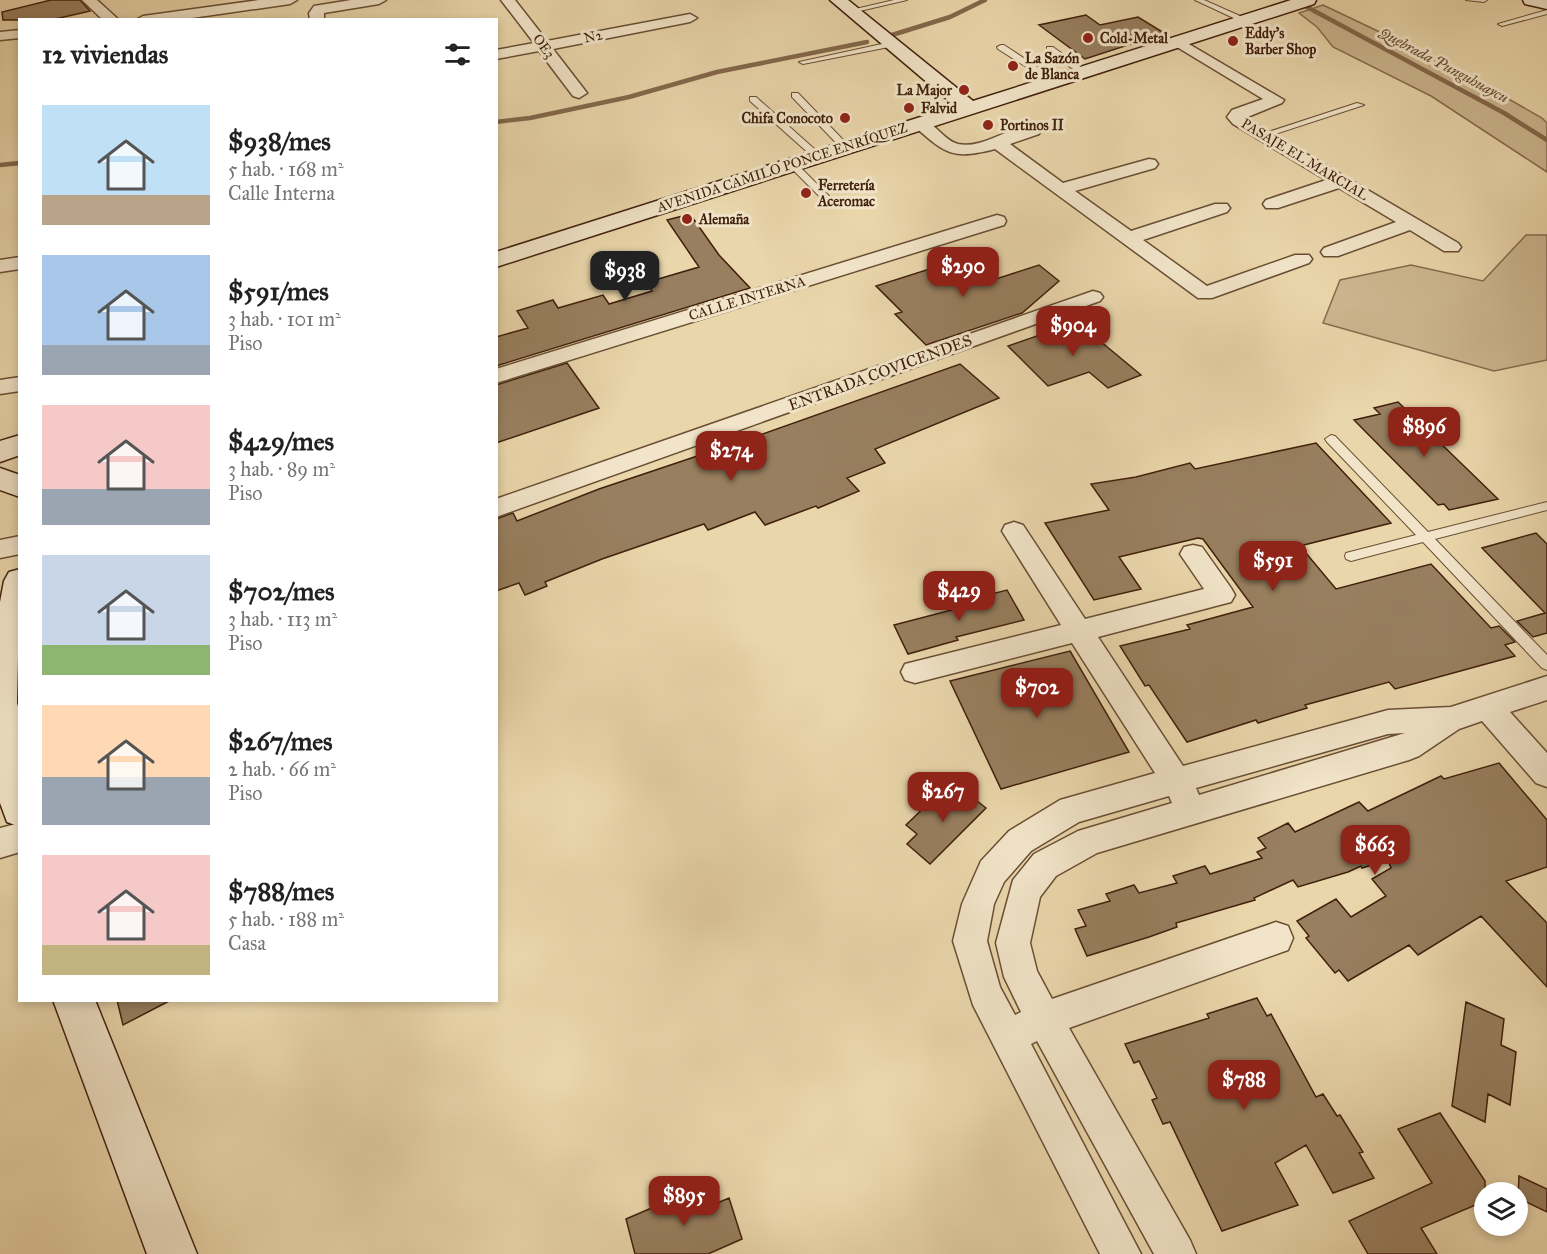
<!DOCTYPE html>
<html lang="es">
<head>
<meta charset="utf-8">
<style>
	:root { --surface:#fff; --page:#f2f2f2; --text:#222; --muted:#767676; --accent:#8f2418 }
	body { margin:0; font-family:"IM FELL Great Primer",serif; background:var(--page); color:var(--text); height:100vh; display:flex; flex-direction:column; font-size:22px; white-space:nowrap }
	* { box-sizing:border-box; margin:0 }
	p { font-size:20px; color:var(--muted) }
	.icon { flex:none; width:33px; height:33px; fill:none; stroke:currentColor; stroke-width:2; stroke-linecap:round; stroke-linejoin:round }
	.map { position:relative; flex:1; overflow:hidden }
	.sheet { position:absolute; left:18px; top:18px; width:480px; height:984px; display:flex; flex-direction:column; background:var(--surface); border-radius:0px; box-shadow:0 3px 9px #0003 }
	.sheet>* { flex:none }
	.tools { position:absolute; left:1474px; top:1182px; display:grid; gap:12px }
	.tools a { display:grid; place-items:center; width:54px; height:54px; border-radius:50%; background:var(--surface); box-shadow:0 3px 9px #0003; font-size:30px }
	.price { position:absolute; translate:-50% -51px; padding:0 14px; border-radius:12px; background:var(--accent); color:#fff; font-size:20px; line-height:39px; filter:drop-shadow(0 2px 3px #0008) }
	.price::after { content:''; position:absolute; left:50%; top:36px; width:18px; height:14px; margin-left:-9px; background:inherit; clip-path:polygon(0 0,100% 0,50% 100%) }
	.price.selected { background:#222; color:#fff }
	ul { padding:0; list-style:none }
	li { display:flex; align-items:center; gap:18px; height:150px; padding:0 24px }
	li span { display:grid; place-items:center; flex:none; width:168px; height:120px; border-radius:0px; color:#555 }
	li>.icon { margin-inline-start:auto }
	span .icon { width:72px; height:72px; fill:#fffc; stroke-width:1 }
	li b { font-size:26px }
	h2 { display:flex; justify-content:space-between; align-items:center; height:72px; padding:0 24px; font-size:26px }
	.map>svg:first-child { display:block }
	.green { fill:#cdb790; stroke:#866c4e; stroke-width:1.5 }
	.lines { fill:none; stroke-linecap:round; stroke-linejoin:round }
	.stream { stroke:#83684b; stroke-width:4.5 }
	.building { fill:#987f5f; stroke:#40200c; stroke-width:1.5 }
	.lane-casing { stroke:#6a4e34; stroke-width:2 }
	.street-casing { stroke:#6a4e34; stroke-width:3 }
	.secondary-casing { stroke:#40200c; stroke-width:3 }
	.lane { fill:#f1e4c8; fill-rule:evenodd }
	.street { fill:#f1e4c8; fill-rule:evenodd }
	.secondary { fill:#f1e4c8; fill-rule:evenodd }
	.poi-dot { fill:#8f2418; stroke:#f1e4c8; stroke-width:2 }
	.labels { text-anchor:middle; stroke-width:6; stroke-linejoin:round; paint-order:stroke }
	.far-poi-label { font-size:14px; font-weight:bold; fill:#40200c; stroke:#f1e4c8; text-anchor:start }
	.far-street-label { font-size:14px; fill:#40200c; stroke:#f1e4c8 }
	.far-water-label { font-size:15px; font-style:italic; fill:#62442c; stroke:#f1e4c8 }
	.street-label { font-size:16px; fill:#40200c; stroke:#f1e4c8 }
</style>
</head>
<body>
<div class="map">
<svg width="1547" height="1254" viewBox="0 0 1547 1254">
	<rect width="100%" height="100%" fill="#ead6ab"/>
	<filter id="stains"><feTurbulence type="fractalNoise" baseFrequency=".00333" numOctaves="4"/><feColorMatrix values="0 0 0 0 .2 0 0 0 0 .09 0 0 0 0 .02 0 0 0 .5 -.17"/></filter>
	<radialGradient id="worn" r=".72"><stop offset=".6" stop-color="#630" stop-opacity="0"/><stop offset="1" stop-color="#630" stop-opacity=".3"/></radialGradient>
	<path class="green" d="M 1323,5 L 1449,65 L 1542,118 L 1547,123 L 1547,172 L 1431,96 L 1333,47 L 1317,27 L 1299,13 Z
		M 1526,235 L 1547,235 L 1547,360 L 1494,371 L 1323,323 L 1340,280 L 1411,265 L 1483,281 Z"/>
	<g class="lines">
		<path class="stream" d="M 1294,0 L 1504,113 L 1547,140
			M 892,35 L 950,17 L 985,0
			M 496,122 L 530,118 L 629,97 L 717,72 L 867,42
			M 0,165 L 20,163"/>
	</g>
	<path class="building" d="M 51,0 L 80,0 L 90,11 L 51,20 L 3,20 L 2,12 Z
		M 1086,15 L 1100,25 L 1138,17 L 1164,33 L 1128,41 L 1128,45 L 1085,59 L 1039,25 Z
		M 690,214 L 719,255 L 750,288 L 496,366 L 496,337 L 528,328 L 517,311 L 553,300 L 558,308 L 603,295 L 609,304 L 652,291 L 645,283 L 699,267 L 667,220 Z
		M 967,257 L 993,280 L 1039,265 L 1059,281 L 1022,313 L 926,345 L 895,314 L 902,312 L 876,286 Z
		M 1077,322 L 1141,375 L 1108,388 L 1089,372 L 1048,386 L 1008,346 Z
		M 567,363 L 599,408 L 496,443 L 496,385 Z
		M 960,364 L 999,398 L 875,449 L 885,463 L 847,478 L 859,491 L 818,508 L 816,506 L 765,525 L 755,512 L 708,530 L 704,524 L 602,559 L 545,582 L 547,586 L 525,595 L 519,583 L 496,591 L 496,519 L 513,513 L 517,521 L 599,489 L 757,436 Z
		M 1398,402 L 1498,499 L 1449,510 L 1444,504 L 1438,505 L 1354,420 L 1380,414 L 1374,408 Z
		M 1316,443 L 1391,523 L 1300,546 L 1336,589 L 1431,564 L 1491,628 L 1499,626 L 1515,642 L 1505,645 L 1515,656 L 1395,689 L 1389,682 L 1305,705 L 1307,708 L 1258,723 L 1256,720 L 1187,742 L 1149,685 L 1145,686 L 1120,646 L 1190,629 L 1187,625 L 1253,607 L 1203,539 L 1198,538 L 1119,557 L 1141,589 L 1094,600 L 1045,523 L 1109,510 L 1091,484 L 1136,477 L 1190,463 L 1195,469 Z
		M 1536,533 L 1547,544 L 1547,633 L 1533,637 L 1517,621 L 1545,613 L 1482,548 Z
		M 1007,590 L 1024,620 L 956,637 L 958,640 L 908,654 L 894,625 L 963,607 L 960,602 Z
		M 1070,651 L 1129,752 L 1001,789 L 950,681 Z
		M 1499,763 L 1547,820 L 1547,867 L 1506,881 L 1547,923 L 1547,987 L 1481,916 L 1418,955 L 1409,945 L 1348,981 L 1339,970 L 1335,973 L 1306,938 L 1309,936 L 1297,921 L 1336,899 L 1351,917 L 1386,896 L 1372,879 L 1391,868 L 1388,860 L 1362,868 L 1361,866 L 1348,872 L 1298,887 L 1293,880 L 1254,898 L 1255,900 L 1176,923 L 1177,927 L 1149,937 L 1087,956 L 1075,929 L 1086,926 L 1078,910 L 1110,901 L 1106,894 L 1134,885 L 1139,893 L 1177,883 L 1173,876 L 1205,866 L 1210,874 L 1262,858 L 1257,852 L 1266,848 L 1258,838 L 1288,823 L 1295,832 L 1359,802 L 1368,811 L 1441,776 L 1444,779 Z
		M 958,786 L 986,808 L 930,864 L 907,844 L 917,834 L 906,825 L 935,797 L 942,803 Z
		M 1257,998 L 1267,1016 L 1271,1014 L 1316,1097 L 1323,1094 L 1337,1116 L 1340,1115 L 1363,1152 L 1359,1153 L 1374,1178 L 1333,1193 L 1306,1145 L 1275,1163 L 1298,1205 L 1222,1231 L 1170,1122 L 1163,1124 L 1152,1100 L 1157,1098 L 1139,1061 L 1134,1063 L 1125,1044 L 1209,1018 L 1207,1014 Z
		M 117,1000 L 171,1000 L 123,1025 Z
		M 1466,1002 L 1504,1019 L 1501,1045 L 1516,1052 L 1510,1105 L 1488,1094 L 1485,1122 L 1452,1106 Z
		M 1440,1113 L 1485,1181 L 1485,1201 L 1421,1228 L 1437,1254 L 1368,1254 L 1349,1221 L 1432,1183 L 1398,1129 Z
		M 1519,1176 L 1547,1189 L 1547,1212 L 1518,1198 Z
		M 698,1188 L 703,1209 L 729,1198 L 742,1239 L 708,1254 L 635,1254 L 626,1219 Z"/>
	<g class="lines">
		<defs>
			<path id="lane" d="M 894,0 L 907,0 L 851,13 L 847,11 Z
				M 1195,0 L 1204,0 L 1249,20 L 1242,22 Z
				M 1466,0 L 1487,0 L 1484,2 Z
				M 1547,10 L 1547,14 L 1502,26 L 1498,24 Z
				M 1156,35 L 1174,43 L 1170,45 L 1155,39 L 1133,45 L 1129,43 Z
				M 891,42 L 895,44 L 894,46 L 803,64 L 799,62 Z
				M 1001,45 L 1004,45 L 1057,80 L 1050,82 L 998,49 L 997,47 Z
				M 1047,47 L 1053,47 L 1086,71 L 1079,73 L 1047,51 Z
				M 792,93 L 798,93 L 848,145 L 848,149 L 842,149 L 792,97 Z
				M 750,97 L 756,97 L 820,154 L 820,158 L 814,158 L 758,108 L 750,101 Z
				M 1357,103 L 1364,105 L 1266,137 L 1259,135 Z
				M 789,162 L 795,162 L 835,202 L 835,206 L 829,206 L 789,166 Z
				M 1331,435 L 1335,436 L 1428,532 L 1547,502 L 1547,510 L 1435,539 L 1547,655 L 1547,670 L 1542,668 L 1423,542 L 1351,561 L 1346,559 L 1345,556 L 1346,553 L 1416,535 L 1327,442 L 1325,439 Z"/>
			<path id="street" d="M 82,0 L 97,0 L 119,20 L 103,20 Z
				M 259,0 L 297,0 L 290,4 L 178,20 L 136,20 L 143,16 Z
				M 351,0 L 386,0 L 379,4 L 324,13 L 324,20 L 310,20 L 309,13 L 314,6 Z
				M 501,0 L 515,0 L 547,41 L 690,14 L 697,18 L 690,22 L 553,49 L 587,93 L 579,98 L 573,96 L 539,51 L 496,59 L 496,50 L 534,43 Z
				M 20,30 L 20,38 L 0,40 L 0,32 Z
				M 1177,37 L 1284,100 L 1282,103 L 1245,118 L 1458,243 L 1461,247 L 1458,251 L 1444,251 L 1410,230 L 1338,256 L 1324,256 L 1321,252 L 1324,248 L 1396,222 L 1339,188 L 1278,208 L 1266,208 L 1263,204 L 1266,200 L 1326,180 L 1233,124 L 1227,117 L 1232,110 L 1263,99 L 1172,44 L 1170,41 L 1172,38 Z
				M 920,118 C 935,122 943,140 958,144 C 985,150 1015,121 1039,126 L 1041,130 L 1039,134 L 1010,144 L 1063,183 L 1149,159 L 1155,160 L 1158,164 L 1155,168 L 1075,191 L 1131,231 L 1215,204 L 1227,204 L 1230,208 L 1227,212 L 1143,240 L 1207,286 L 1295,255 L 1309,255 L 1312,259 L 1309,263 L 1212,298 L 1198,298 L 995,149 C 952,160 946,154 914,126 L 912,123 L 914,120 Z
				M 997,215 L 1004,217 L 1006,221 L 1004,225 L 496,383 L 496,369 Z
				M 20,257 L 20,269 L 0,272 L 0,260 Z
				M 1093,291 L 1100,293 L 1103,297 L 1100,301 L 496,517 L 496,499 Z
				M 20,377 L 20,391 L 0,394 L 0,380 Z
				M 1014,522 L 1023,525 L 1085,619 L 1204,589 L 1180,554 L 1184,547 L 1193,545 L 1202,547 L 1231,588 L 1235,595 L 1231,602 L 1098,637 L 1183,766 L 1388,710 L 1451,707 L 1547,676 L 1547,700 L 1510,712 L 1547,753 L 1547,787 L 1536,783 L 1482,721 L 1459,729 L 1419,756 L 1409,760 L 1097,853 L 1056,876 L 1040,897 L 1030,943 L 1037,971 L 1052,999 L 1276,922 L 1288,926 L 1293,938 L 1288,950 L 1069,1028 L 1190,1240 L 1196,1254 L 1154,1254 L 1037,1041 L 1031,1044 L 1141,1254 L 1100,1254 L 973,1005 L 953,941 L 962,904 L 981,861 L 1009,831 L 1060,800 L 1155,773 L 1072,643 L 915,683 L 905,680 L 901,672 L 905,664 L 1061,625 L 1002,531 L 1005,525 ZM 1405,733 L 1199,795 L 1196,788 L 1388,734 ZM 1169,796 L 1172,803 L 1078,831 L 1034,854 L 1013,880 L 996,943 L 1004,977 L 1021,1012 L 1015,1015 L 1000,987 L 987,941 L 994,904 L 1004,882 L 1031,851 L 1079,822 Z
				M 20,536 L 20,554 L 0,558 L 0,540 Z
				M 20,823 L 20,852 L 0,858 L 0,828 Z"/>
			<path id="secondary" d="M 830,0 L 848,0 L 973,101 L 1291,0 L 1316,0 L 1314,4 L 496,267 L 496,252 L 955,106 Z
				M 1523,0 L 1547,0 L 1547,9 L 1525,4 Z
				M 20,435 L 20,455 L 0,462 L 0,441 Z
				M 0,468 L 20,475 L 20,497 L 0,490 Z
				M 20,569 L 17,703 L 20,713 L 20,827 L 7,822 L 0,803 L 0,602 L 4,581 L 9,572 Z
				M 53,1000 L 95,1000 L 197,1254 L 147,1254 Z"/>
		</defs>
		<use href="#lane" class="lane-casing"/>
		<use href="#street" class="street-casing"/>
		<use href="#secondary" class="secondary-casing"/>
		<use href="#lane" class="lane"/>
		<use href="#street" class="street"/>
		<use href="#secondary" class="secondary"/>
	</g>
	<g class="poi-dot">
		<circle cx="1088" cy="38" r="6"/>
		<circle cx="1233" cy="41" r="6"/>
		<circle cx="1013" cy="66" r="6"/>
		<circle cx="964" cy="90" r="6"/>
		<circle cx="909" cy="108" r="6"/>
		<circle cx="845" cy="118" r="6"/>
		<circle cx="988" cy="125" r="6"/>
		<circle cx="806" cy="193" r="6"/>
		<circle cx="687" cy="219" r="6"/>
	</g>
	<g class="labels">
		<g class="far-poi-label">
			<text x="1245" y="38">Eddy's<tspan x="1245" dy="16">Barber Shop</tspan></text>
			<text x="1100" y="43">Cold-Metal</text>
			<text x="1025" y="63">La Sazón<tspan x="1025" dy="16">de Blanca</tspan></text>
			<text x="952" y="95" text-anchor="end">La Major</text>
			<text x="921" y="113">Falvid</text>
			<text x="833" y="123" text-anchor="end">Chifa Conocoto</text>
			<text x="1000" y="130">Portinos II</text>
			<text x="818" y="190">Ferretería<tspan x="818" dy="16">Aceromac</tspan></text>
			<text x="699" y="224">Alemaña</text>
		</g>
		<g class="far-street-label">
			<text transform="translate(593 36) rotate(-11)" y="5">N2</text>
			<text transform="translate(544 46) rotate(53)" y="5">OE3</text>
			<text transform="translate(1305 159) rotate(31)" y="5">PASAJE EL MARCIAL</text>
			<text transform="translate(782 167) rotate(-18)" y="5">AVENIDA CAMILO PONCE ENRÍQUEZ</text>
			<text transform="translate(747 298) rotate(-17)" y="5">CALLE INTERNA</text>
		</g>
		<g class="far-water-label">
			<text transform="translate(1444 65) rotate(28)" y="5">Quebrada Punguhuaycu</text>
		</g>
		<g class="street-label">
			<text transform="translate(880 372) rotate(-20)" y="6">ENTRADA COVICENDES</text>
		</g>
	</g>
	<rect width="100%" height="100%" filter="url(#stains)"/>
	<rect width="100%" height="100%" fill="url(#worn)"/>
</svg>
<div class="tools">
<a><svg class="icon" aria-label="layers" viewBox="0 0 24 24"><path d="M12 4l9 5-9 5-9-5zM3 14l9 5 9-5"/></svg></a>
</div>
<b class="price" style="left:963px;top:298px">$290</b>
<b class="price selected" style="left:625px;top:302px">$938</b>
<b class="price" style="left:1073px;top:357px">$904</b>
<b class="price" style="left:1424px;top:458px">$896</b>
<b class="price" style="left:731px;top:482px">$274</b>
<b class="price" style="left:1273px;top:592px">$591</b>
<b class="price" style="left:959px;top:622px">$429</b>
<b class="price" style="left:1037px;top:719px">$702</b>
<b class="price" style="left:943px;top:823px">$267</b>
<b class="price" style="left:1375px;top:876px">$663</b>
<b class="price" style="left:1244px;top:1111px">$788</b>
<b class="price" style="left:684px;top:1227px">$895</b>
<section class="sheet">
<h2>12 viviendas<svg class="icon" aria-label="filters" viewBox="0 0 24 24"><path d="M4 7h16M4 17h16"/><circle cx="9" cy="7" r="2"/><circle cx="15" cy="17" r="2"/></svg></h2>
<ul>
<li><span style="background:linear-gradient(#bfe0f5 75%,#b9a48a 0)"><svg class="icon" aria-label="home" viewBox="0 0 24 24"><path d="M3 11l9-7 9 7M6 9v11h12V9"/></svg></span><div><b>$938/mes</b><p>5 hab. · 168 m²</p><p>Calle Interna</p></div></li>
<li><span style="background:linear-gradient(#a9c7e8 75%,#9aa5b1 0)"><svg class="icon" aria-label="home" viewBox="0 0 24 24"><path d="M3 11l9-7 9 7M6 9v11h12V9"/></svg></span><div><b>$591/mes</b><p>3 hab. · 101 m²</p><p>Piso</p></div></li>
<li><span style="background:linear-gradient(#f6c9c9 70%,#9aa5b1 0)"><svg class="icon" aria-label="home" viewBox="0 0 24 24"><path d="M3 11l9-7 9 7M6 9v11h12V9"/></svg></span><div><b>$429/mes</b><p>3 hab. · 89 m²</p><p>Piso</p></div></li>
<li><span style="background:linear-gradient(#c9d6e8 75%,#8fb573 0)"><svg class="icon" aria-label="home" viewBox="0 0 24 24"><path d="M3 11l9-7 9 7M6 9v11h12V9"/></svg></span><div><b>$702/mes</b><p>3 hab. · 113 m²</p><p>Piso</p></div></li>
<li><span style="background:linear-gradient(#ffd9b3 60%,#9aa5b1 0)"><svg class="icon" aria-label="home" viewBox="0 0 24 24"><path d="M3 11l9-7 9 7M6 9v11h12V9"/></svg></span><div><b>$267/mes</b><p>2 hab. · 66 m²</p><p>Piso</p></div></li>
<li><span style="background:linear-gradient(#f6c9c9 75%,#c2b280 0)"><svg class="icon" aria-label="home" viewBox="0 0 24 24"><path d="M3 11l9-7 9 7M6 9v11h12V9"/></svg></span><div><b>$788/mes</b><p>5 hab. · 188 m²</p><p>Casa</p></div></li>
</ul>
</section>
</div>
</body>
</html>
